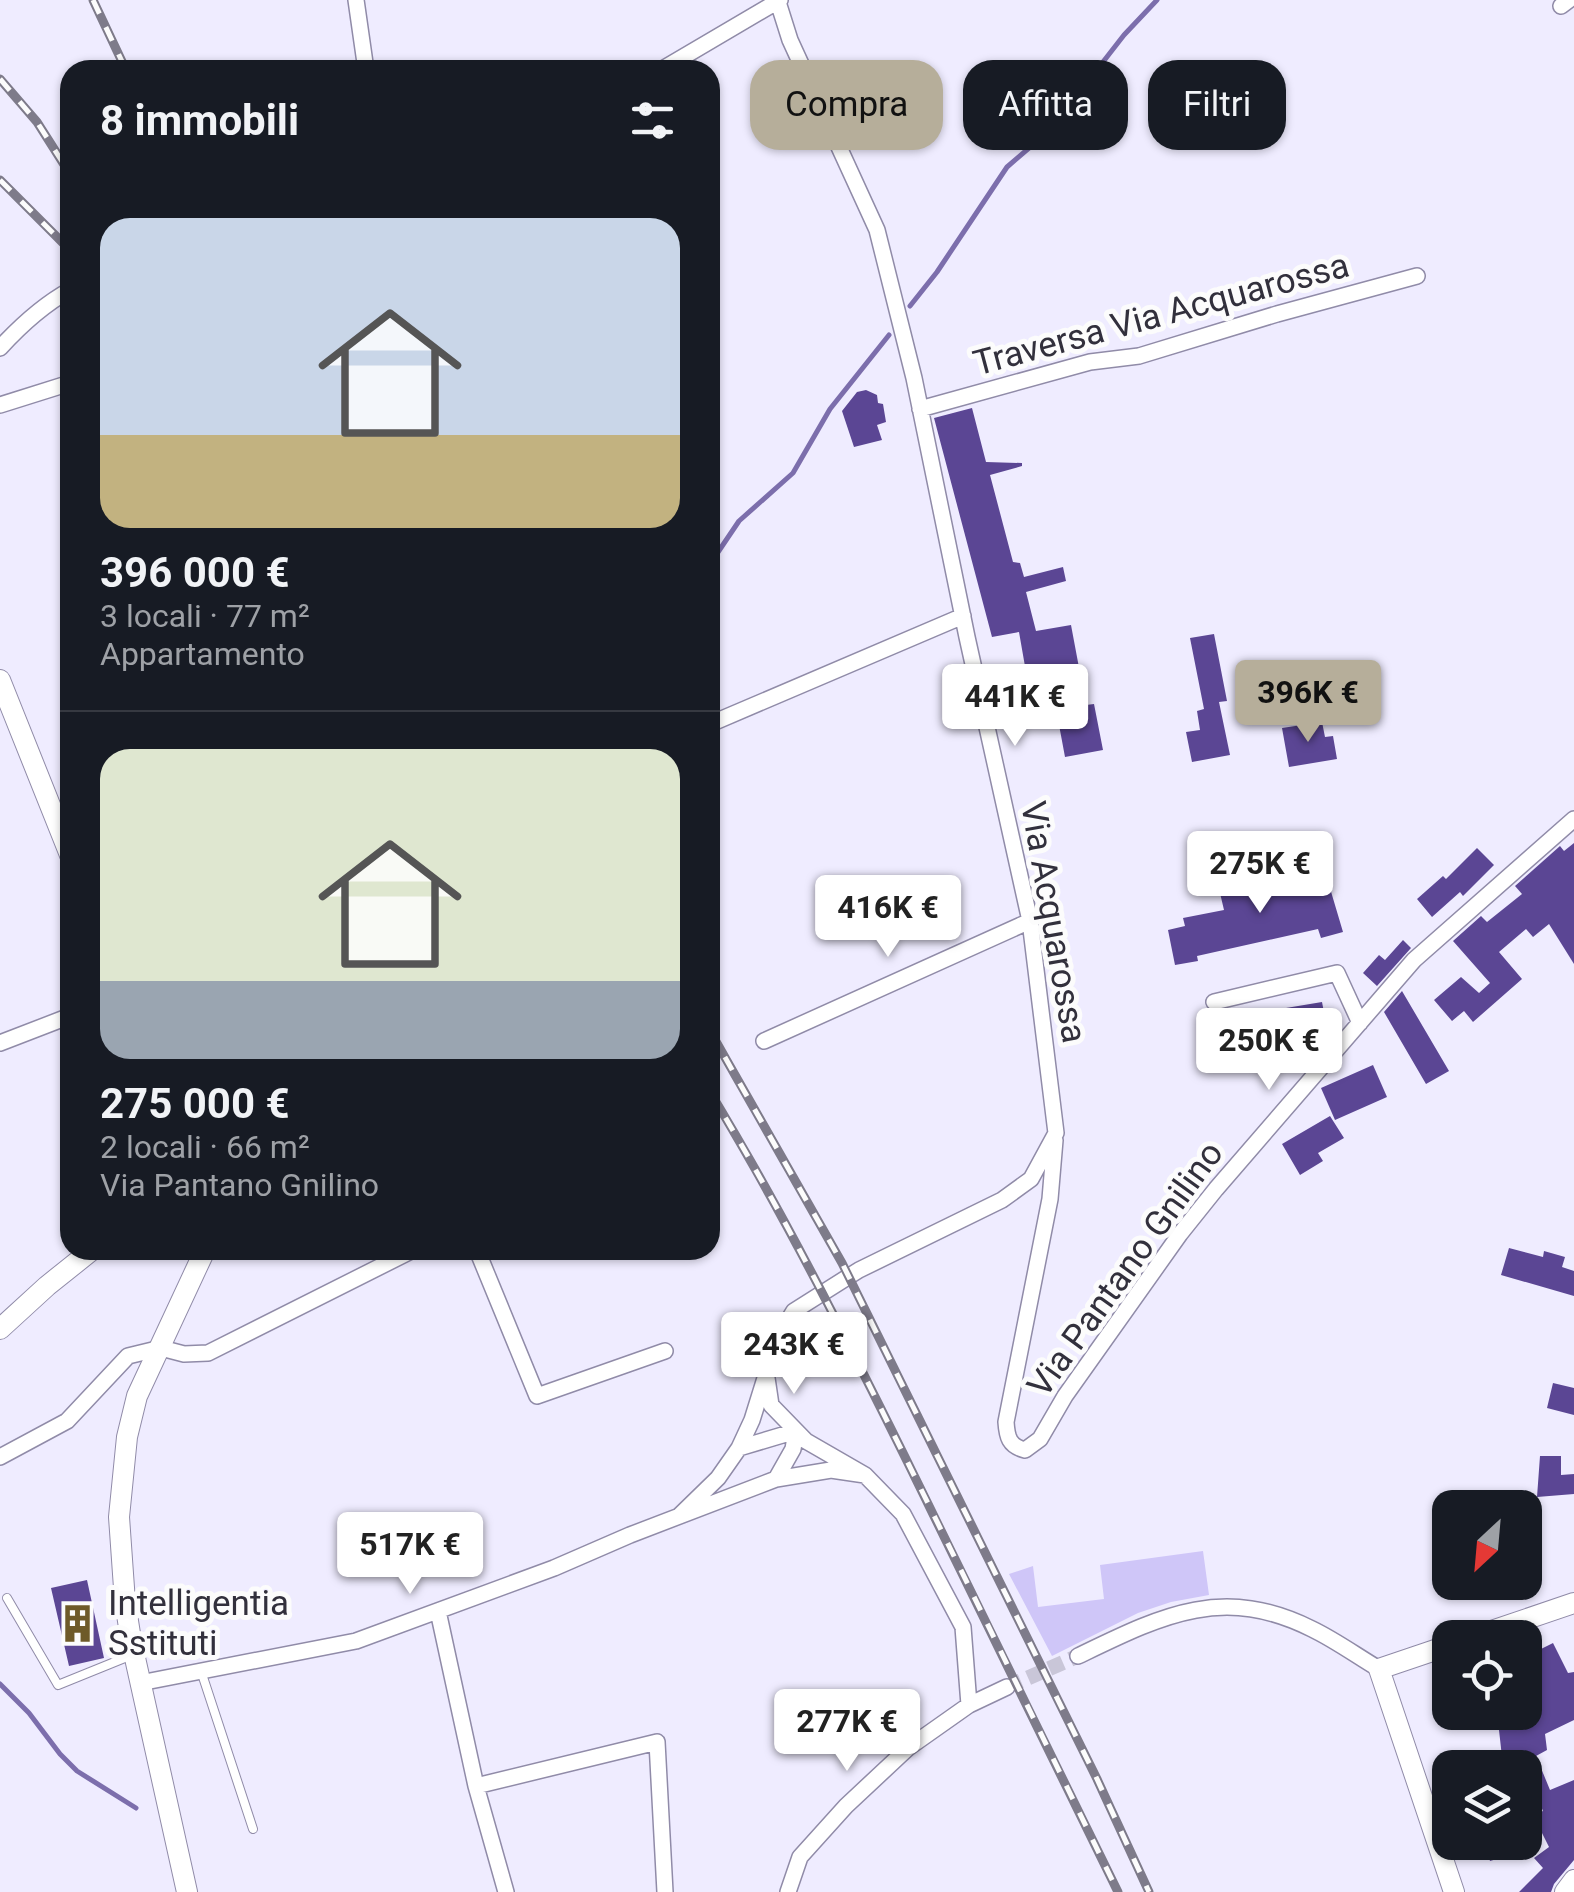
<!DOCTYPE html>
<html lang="it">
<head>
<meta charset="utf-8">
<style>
	:root { --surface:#171b24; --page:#20242c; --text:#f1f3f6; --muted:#9ea1a6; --line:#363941; --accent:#b6ae9a }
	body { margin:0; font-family:Roboto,sans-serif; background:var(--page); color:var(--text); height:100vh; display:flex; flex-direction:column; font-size:38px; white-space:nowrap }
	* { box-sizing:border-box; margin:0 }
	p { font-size:32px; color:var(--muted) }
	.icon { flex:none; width:55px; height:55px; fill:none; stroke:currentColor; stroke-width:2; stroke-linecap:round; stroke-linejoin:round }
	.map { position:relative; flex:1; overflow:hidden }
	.drawer { position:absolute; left:60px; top:60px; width:660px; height:1200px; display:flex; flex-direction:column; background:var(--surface); border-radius:30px; box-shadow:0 2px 8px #0004 }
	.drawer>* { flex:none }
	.top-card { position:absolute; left:750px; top:60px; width:672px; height:90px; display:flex; gap:20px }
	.needle { width:65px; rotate:206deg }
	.buttons { position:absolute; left:1432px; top:1490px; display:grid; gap:20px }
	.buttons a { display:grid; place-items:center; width:110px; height:110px; border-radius:20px; background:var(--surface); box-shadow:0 2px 8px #0004; font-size:50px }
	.price { position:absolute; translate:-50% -85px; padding:0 22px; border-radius:10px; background:#fff; color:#222; font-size:32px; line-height:65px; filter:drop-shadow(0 2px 5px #0008) }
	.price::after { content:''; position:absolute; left:50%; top:60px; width:30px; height:22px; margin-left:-15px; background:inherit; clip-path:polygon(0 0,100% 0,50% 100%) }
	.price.active { background:var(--accent); color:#111 }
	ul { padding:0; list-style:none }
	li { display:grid; align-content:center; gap:20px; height:530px; padding:0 40px }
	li+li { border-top:2px solid var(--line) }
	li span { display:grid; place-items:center; height:310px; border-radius:30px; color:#555 }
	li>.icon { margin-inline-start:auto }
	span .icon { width:180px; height:180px; fill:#fffc; stroke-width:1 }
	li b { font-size:42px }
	h2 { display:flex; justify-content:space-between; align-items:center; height:120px; padding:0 40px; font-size:42px }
	.pill { padding:0 35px; border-radius:30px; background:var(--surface); box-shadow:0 2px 8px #0004; font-size:35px; line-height:90px }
	.pill.active { background:var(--accent); color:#111 }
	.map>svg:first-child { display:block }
	.green { fill:#cfc6f8 }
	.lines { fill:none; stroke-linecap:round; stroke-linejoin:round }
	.stream { stroke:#7c6eac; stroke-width:5 }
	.building { fill:#5b4694 }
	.street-tunnel { stroke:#c9c6d8; stroke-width:15; stroke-dasharray:15 8; stroke-linecap:butt }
	.lane-casing { stroke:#908ba8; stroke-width:10 }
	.street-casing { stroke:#908ba8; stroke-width:18 }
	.secondary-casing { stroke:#908ba8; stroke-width:22 }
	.lane { stroke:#fff; stroke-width:8 }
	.street { stroke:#fff; stroke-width:15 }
	.secondary { stroke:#fff; stroke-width:20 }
	.rail-casing { stroke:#7e7b8a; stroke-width:9 }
	.rail { stroke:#fcfcfc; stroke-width:5; stroke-dasharray:15; stroke-linecap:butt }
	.labels { text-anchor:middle; stroke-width:10; stroke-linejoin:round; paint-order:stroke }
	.street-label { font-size:35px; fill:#32303c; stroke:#fcfcfc }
	.poi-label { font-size:35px; fill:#32303c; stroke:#fcfcfc; text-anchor:start }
</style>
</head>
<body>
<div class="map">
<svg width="1574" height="1892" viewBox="0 0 1574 1892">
	<rect width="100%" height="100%" fill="#efecff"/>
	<path class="green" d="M 1203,1551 L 1209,1595 L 1171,1602 L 1138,1613 L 1052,1656 L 1009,1574 L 1033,1566 L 1038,1607 L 1104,1599 L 1100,1565 Z"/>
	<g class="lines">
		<path class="stream" d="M 910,306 L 937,272 L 1007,167 L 1050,130 L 1124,35 L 1157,0
			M 710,564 L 739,521 L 793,473 L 830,409 L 889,335
			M 0,1684 L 29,1713 L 60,1754 L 77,1771 L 136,1808"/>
	</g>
	<path class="building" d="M 866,390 L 877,395 L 878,403 L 883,404 L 886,422 L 877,425 L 882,440 L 854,447 L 842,411 L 857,392 Z
		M 972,408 L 986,462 L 1022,463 L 1022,466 L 990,475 L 1013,562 L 1020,563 L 1024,577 L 1063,567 L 1066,581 L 1026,592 L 1036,631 L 1071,625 L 1086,705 L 1094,704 L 1103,750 L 1065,757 L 1054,698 L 1043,700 L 1042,693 L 1030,695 L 1019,632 L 992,637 L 934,418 Z
		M 1214,634 L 1227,701 L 1219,702 L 1230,755 L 1192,762 L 1186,732 L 1200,730 L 1197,711 L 1204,709 L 1190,638 Z
		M 1322,722 L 1325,737 L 1333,736 L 1337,759 L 1289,767 L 1282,728 Z
		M 1574,843 L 1574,964 L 1549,924 L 1533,937 L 1526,929 L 1499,952 L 1522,979 L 1473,1022 L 1464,1011 L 1452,1021 L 1434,1000 L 1461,977 L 1479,993 L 1490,983 L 1453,941 L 1481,916 L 1487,922 L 1522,894 L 1515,886 L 1560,846 L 1564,851 Z
		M 1477,848 L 1494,865 L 1463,896 L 1460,892 L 1432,917 L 1417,899 L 1443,876 L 1446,879 Z
		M 1324,868 L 1343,932 L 1321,938 L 1318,929 L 1197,956 L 1198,961 L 1175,965 L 1168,930 L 1185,926 L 1183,918 L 1224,910 L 1220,893 Z
		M 1403,940 L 1411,948 L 1377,986 L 1363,973 L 1379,955 L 1385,960 Z
		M 1402,991 L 1449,1071 L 1426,1084 L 1384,1012 Z
		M 1322,1002 L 1329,1038 L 1287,1046 L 1280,1009 Z
		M 1373,1065 L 1387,1097 L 1335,1120 L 1321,1088 Z
		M 1330,1116 L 1344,1138 L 1318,1153 L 1323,1161 L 1300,1175 L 1282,1144 Z
		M 1509,1248 L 1543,1257 L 1544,1251 L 1565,1257 L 1562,1267 L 1574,1271 L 1574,1296 L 1501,1275 Z
		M 1553,1383 L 1574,1388 L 1574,1415 L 1547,1408 Z
		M 1540,1456 L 1561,1456 L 1561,1475 L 1574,1474 L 1574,1494 L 1537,1497 Z
		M 87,1580 L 104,1658 L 69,1666 L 51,1588 Z
		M 1553,1643 L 1568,1673 L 1574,1672 L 1574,1720 L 1545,1734 L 1547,1750 L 1536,1756 L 1550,1790 L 1574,1780 L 1574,1860 L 1554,1884 L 1551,1892 L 1519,1892 L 1543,1868 L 1534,1858 L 1549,1847 L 1533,1815 L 1543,1811 L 1525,1768 L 1507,1768 L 1502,1757 L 1497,1712 L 1525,1712 L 1525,1688 L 1529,1687 L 1527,1669 L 1532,1666 L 1531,1654 Z
		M 1484,1842 L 1540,1842 L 1541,1846 L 1490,1861 Z"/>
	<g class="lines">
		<path class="street-tunnel" d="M 1007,1687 L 1078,1656"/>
		<defs>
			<path id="lane" d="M 7,1598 L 58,1685 L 132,1655
				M 201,1671 L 253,1829"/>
			<path id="street" d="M 356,0 L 366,70
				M 1561,6 L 1569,0
				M 661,70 L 780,0
				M 0,348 C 21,325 43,305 70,290
				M 0,405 L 70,383
				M 920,409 L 1090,362 L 1139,356 L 1277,314 L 1417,276
				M 710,724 L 963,616
				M 1214,1002 L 1337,973 L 1360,1023
				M 764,1041 L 1030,921
				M 0,1043 L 70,1016
				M 1055,1140 L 1050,1199 L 1006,1422 C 1007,1437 1009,1446 1025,1450 L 1040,1439 L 1065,1396 L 1180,1234 L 1216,1189 L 1414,960 L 1574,819
				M 477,1250 L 537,1396 L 665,1351
				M 767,1378 L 771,1405 L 806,1441 L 865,1475 L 903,1514 L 963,1627 L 969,1705
				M 739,1448 L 796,1431
				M 0,1457 L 67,1421 L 128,1356 L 161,1348 L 184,1354 L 208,1353 L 413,1250
				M 776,1479 L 793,1449 L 796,1431
				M 680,1515 L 718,1478 L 739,1448 L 752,1420 L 766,1375 L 769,1352 L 794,1311 L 859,1270 L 1002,1200 L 1031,1179 L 1056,1133 L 1030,921 L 967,637 L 914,378 L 877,230 L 790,40 L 778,2
				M 438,1611 L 476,1786 L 506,1892
				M 1078,1656 C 1161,1616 1222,1584 1312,1629 C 1335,1640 1357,1656 1379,1669
				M 140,1683 L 356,1641 L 554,1568 L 630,1535 L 776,1479 L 831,1470 L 865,1475
				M 476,1786 L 657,1742 L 665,1892
				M 788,1892 L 800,1857 L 846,1806 L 908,1748 L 969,1705 L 1007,1687"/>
			<path id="secondary" d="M 0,680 L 70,855
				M 0,1329 L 47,1286 L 92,1250
				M 1471,1638 L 1574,1603
				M 1450,1645 L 1379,1669 L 1454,1892
				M 187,1892 L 131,1640 L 125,1602 L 119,1517 L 127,1437 L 137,1396 L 205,1250
				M 1565,1892 L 1574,1880"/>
		</defs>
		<use href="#lane" class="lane-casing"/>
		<use href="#street" class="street-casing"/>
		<use href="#secondary" class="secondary-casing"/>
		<use href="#lane" class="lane"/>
		<use href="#street" class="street"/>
		<use href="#secondary" class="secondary"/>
		<defs>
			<path id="rail" d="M 93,0 L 126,70
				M 0,79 L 37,122 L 70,174
				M 0,180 L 70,250
				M 710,1031 L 842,1263 L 1097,1779 L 1149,1892
				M 710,1092 C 783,1212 845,1336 907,1461 C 978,1604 1048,1748 1118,1892"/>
		</defs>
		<use href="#rail" class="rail-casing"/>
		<use href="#rail" class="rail"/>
	</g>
	<defs>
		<symbol id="building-bare" viewBox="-9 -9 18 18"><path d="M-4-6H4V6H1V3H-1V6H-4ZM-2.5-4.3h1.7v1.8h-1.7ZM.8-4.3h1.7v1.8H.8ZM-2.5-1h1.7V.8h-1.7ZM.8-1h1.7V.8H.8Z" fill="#6e5a29" stroke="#fcfcfc" stroke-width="2.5" paint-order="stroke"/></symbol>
	</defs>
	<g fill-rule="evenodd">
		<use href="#building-bare" x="50" y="1596" width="55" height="55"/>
	</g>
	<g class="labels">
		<g class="street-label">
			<text transform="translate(1161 314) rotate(-15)" y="12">Traversa Via Acquarossa</text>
			<text transform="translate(1054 922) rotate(80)" y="12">Via Acquarossa</text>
			<text transform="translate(1125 1269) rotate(-54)" y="12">Via Pantano Gnilino</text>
		</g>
		<g class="poi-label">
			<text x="108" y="1615">Intelligentia<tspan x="108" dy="40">Sstituti</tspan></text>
		</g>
	</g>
</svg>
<div class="buttons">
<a><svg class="needle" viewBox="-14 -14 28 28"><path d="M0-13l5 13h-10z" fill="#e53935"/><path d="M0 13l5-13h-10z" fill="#9ea1a6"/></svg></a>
<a><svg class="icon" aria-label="locate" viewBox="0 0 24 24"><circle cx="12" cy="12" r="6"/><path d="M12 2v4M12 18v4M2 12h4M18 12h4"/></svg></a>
<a><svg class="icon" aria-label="layers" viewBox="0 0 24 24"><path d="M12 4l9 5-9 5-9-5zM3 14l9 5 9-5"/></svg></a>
</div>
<b class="price active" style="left:1308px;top:745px">396K €</b>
<b class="price" style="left:1015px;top:749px">441K €</b>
<b class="price" style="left:1260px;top:916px">275K €</b>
<b class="price" style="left:888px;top:960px">416K €</b>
<b class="price" style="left:1269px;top:1093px">250K €</b>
<b class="price" style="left:794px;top:1397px">243K €</b>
<b class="price" style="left:410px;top:1597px">517K €</b>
<b class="price" style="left:847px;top:1774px">277K €</b>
<div class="top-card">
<a class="pill active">Compra</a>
<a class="pill">Affitta</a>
<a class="pill">Filtri</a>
</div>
<section class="drawer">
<h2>8 immobili<svg class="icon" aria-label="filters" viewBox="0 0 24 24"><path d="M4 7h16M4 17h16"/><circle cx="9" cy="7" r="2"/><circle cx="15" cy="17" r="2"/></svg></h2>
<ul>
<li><span style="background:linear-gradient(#c9d6e8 70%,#c2b280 0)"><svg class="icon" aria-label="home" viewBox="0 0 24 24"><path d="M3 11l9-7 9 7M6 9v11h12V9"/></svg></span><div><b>396 000 €</b><p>3 locali · 77 m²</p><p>Appartamento</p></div></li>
<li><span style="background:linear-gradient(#dfe7d0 75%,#9aa5b1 0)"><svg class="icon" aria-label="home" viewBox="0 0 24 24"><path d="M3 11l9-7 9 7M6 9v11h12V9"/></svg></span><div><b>275 000 €</b><p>2 locali · 66 m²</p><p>Via Pantano Gnilino</p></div></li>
</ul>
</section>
</div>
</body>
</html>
